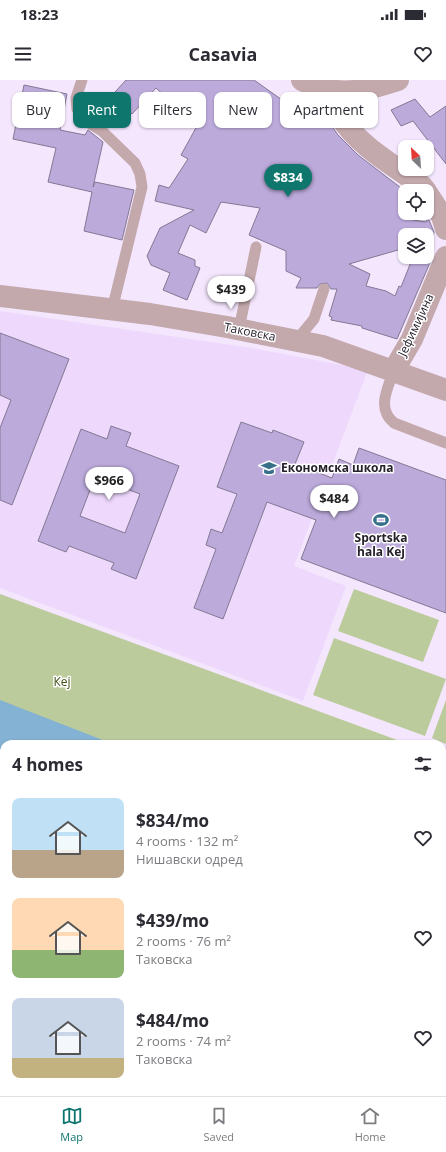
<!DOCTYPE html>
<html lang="en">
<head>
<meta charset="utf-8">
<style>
	:root { --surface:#fff; --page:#f7f7f7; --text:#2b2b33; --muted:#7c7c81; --line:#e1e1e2; --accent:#0f766e }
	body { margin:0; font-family:"Open Sans",sans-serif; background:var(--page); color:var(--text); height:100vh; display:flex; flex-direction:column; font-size:15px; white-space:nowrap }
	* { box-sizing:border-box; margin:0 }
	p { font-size:13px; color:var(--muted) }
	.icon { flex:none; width:22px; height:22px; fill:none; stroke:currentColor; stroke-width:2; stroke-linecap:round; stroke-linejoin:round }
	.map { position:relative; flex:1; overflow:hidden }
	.side { position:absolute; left:0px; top:660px; width:446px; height:356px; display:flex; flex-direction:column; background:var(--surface); border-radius:12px 12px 0 0; box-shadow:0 1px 3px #0004 }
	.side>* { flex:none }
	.banner { position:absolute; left:12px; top:12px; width:422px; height:36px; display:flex; gap:8px }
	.needle { width:26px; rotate:335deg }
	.controls { position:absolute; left:398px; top:60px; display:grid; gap:8px }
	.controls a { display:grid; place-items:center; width:36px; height:36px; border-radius:8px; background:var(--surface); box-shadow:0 1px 3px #0004; font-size:20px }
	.price { position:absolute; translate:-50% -34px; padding:0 9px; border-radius:14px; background:#fff; color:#222; font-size:13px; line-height:26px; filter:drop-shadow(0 1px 2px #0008) }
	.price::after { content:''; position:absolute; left:50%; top:24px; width:12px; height:9px; margin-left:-6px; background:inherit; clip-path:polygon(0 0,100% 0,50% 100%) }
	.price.current { background:var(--accent); color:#fff }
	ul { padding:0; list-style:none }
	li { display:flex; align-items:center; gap:12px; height:100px; padding:0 12px }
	li span { display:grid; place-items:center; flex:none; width:112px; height:80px; border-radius:8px; color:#555 }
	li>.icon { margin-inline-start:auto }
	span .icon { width:48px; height:48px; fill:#fffc; stroke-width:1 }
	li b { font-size:17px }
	h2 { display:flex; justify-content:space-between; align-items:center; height:48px; padding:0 12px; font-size:17px }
	.pill { padding:0 14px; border-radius:8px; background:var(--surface); box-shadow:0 1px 3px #0004; font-size:14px; line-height:36px }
	.pill.current { background:var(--accent); color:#fff }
	.status { display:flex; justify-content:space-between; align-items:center; height:28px; padding:0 20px; background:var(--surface); direction:ltr }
	.status svg { height:11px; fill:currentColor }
	header { display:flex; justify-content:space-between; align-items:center; height:52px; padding:0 12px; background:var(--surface); font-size:18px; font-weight:700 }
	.tab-bar { display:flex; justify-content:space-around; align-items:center; height:56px; border-top:1px solid var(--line); background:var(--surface); font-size:11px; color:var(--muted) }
	.tab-bar a { display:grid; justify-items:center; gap:2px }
	.tab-bar .current { color:var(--accent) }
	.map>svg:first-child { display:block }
	.built { fill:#eed9fc }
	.green { fill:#bbcb9b }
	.water { fill:#83b2d4 }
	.building { fill:#bcaadb; stroke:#827994; fill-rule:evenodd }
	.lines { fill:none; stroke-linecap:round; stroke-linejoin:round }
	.service { stroke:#c3a8ac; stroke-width:11 }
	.minor { stroke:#c3a8ac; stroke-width:22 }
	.tertiary { stroke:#c3a8ac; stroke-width:22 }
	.labels { text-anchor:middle; stroke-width:3; stroke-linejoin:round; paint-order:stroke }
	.street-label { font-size:12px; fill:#26202b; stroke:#fff }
	.poi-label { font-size:12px; font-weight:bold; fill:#26202b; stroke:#fff; text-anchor:start }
	.park-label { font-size:12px; fill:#3f4e16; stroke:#fff }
</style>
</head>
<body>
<div class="status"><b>18:23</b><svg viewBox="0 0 49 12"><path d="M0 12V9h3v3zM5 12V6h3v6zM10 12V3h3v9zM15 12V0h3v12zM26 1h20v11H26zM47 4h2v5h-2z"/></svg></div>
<header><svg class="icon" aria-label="menu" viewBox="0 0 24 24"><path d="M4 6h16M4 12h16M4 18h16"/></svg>Casavia<svg class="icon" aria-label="heart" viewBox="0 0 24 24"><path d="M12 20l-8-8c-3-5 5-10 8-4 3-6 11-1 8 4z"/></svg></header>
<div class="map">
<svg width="446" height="1016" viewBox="0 0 446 1016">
	<rect width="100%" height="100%" fill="#f4e6fd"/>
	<path class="built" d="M 0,231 L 252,268 L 368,290 L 294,486 L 346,506 L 303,621 L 0,508 Z"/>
	<path class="green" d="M 354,509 L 439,540 L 423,582 L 338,551 Z
		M 0,514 L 408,664 L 4,664 L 4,763 L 0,762 Z
		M 334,558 L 446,599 L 425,656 L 313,615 Z
		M 446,620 L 446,664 L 432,658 Z
		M 442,678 L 446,680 L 446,937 L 442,935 Z"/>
	<path class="water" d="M 0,620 L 113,664 L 4,664 L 4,677 L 0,675 Z
		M 442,792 L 446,794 L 446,849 L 442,847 Z"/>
	<path class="building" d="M 126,0 L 254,0 L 292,27 L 295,21 L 308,28 L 307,31 L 329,42 L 338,55 L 358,75 L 405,111 L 408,111 L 405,111 L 405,133 L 418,133 L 413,140 L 426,142 L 428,138 L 434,152 L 429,185 L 397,259 L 362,248 L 362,246 L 331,240 L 332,237 L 329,236 L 337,209 L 331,209 L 327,203 L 320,204 L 317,208 L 296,208 L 301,198 L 286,191 L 286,171 L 249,155 L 260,128 L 221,122 L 206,153 L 190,145 L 178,173 L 195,180 L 195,186 L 200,188 L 187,220 L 163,210 L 170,193 L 151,185 L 147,176 L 160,148 L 194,130 L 155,121 L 159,105 L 169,108 L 188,79 L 181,75 L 197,46 L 175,29 L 177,27 L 156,8 L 132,34 L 129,31 L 120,42 L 115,38 L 109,48 L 95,38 L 105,23 ZM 405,155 L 427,155 L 427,177 L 413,177 L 401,207 L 399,206 L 395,216 L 386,211 L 366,206 L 370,194 L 349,184 L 405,168 Z
		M 24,5 L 67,14 L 60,50 L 85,55 L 88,50 L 103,62 L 93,107 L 95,102 L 134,110 L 122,160 L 84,151 L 92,112 L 48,102 L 56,68 L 13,59 Z
		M 415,19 L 430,37 L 446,26 L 446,84 L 413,41 L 401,46 L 391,30 Z
		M 0,253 L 69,279 L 12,425 L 0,420 L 0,348 L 11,320 L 0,315 Z
		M 241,342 L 272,353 L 273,350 L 304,362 L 295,384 L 332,398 L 339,379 L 353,385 L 359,368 L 446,400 L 446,533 L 301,479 L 316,440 L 267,422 L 223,539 L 194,528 L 216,469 L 206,465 L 211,449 L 222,453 L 237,414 L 217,407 Z
		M 111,346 L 131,353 L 126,366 L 179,386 L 136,499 L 111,489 L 114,483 L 69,466 L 66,472 L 38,461 L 81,349 L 107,359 ZM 95,397 L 140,414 L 125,453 L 80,436 Z"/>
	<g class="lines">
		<path class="service" d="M 82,0 L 76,18 L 77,29 L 83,39 L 102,51 L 135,83 L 140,94 L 142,107 L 112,230
			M 239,249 L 256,167
			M 296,261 L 314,239 L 324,209
			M 394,290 C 388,308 376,328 394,343 L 446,363"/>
		<path class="minor" d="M 328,11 C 332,19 335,28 340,36 C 358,66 394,85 422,106 L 426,111
			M 427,113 L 442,136 L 446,149
			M 0,216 L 150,234 L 227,247 L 323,266 L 446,310
			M 394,290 L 412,259 L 446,177
			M 0,918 L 4,918
			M 442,985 L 446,987
			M 340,1016 L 341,1012"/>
		<path class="tertiary" d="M 302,0 C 337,19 363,11 398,0"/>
	</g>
	<defs>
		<symbol id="school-bare" viewBox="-9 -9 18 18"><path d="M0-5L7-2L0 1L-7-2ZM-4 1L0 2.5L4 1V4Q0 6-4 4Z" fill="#367189" stroke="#fff" stroke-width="2.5" paint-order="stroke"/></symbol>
		<symbol id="stadium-bare" viewBox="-9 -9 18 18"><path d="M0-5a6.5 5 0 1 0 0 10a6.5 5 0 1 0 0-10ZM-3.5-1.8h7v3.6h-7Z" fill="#367189" stroke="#fff" stroke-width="2.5" paint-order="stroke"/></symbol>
	</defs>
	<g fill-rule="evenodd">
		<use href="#school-bare" x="258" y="377" width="22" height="22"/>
		<use href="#stadium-bare" x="370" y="429" width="22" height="22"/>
	</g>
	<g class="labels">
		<g class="street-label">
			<text transform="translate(416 245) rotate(-65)" y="4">Јефимијина</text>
			<text transform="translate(250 252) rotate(11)" y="4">Таковска</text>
		</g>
		<g class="poi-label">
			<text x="281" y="392">Економска школа</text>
			<text x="381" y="462" text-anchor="middle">Sportska<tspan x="381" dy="14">hala Kej</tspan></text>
		</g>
		<g class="park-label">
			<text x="62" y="606">Кеј</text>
		</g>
	</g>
</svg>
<div class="controls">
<a><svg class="needle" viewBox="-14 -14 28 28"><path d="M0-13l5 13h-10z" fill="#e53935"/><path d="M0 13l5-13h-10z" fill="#7c7c81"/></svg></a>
<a><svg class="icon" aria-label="locate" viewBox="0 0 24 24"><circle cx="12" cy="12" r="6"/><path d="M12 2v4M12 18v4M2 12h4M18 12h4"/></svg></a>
<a><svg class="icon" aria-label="layers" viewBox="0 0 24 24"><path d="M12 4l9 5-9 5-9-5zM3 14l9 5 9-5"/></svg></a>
</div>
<b class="price current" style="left:288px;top:118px">$834</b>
<b class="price" style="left:231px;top:230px">$439</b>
<b class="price" style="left:109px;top:421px">$966</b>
<b class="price" style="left:334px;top:439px">$484</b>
<div class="banner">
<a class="pill">Buy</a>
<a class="pill current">Rent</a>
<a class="pill">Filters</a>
<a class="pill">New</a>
<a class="pill">Apartment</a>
</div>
<section class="side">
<h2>4 homes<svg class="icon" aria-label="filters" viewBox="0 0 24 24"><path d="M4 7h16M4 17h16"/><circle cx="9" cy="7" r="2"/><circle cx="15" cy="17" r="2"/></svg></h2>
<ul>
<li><span style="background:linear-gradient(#bfe0f5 65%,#b9a48a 0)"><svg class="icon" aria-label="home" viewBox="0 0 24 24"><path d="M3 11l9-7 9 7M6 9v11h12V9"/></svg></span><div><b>$834/mo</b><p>4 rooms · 132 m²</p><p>Нишавски одред</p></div><svg class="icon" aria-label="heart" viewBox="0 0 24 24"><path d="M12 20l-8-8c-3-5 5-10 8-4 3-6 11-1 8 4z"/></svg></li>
<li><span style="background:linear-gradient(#ffd9b3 65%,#8fb573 0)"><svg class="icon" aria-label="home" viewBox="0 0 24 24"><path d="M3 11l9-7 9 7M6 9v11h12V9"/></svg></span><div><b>$439/mo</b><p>2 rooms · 76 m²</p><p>Таковска</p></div><svg class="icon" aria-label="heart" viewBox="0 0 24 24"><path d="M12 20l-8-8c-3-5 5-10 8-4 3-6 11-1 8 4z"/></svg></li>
<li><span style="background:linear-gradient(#c9d6e8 75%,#c2b280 0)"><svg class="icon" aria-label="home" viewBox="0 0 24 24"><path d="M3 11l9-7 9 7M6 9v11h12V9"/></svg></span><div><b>$484/mo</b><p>2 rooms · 74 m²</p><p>Таковска</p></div><svg class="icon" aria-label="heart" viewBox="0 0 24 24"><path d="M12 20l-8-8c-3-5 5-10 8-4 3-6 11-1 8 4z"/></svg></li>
</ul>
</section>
</div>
<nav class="tab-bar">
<a class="current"><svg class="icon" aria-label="map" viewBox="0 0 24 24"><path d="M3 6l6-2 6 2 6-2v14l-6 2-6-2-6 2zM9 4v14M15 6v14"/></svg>Map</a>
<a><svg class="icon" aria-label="saved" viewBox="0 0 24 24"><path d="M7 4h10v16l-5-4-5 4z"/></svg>Saved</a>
<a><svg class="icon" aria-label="home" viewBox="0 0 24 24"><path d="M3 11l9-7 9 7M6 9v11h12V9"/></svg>Home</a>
</nav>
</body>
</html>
